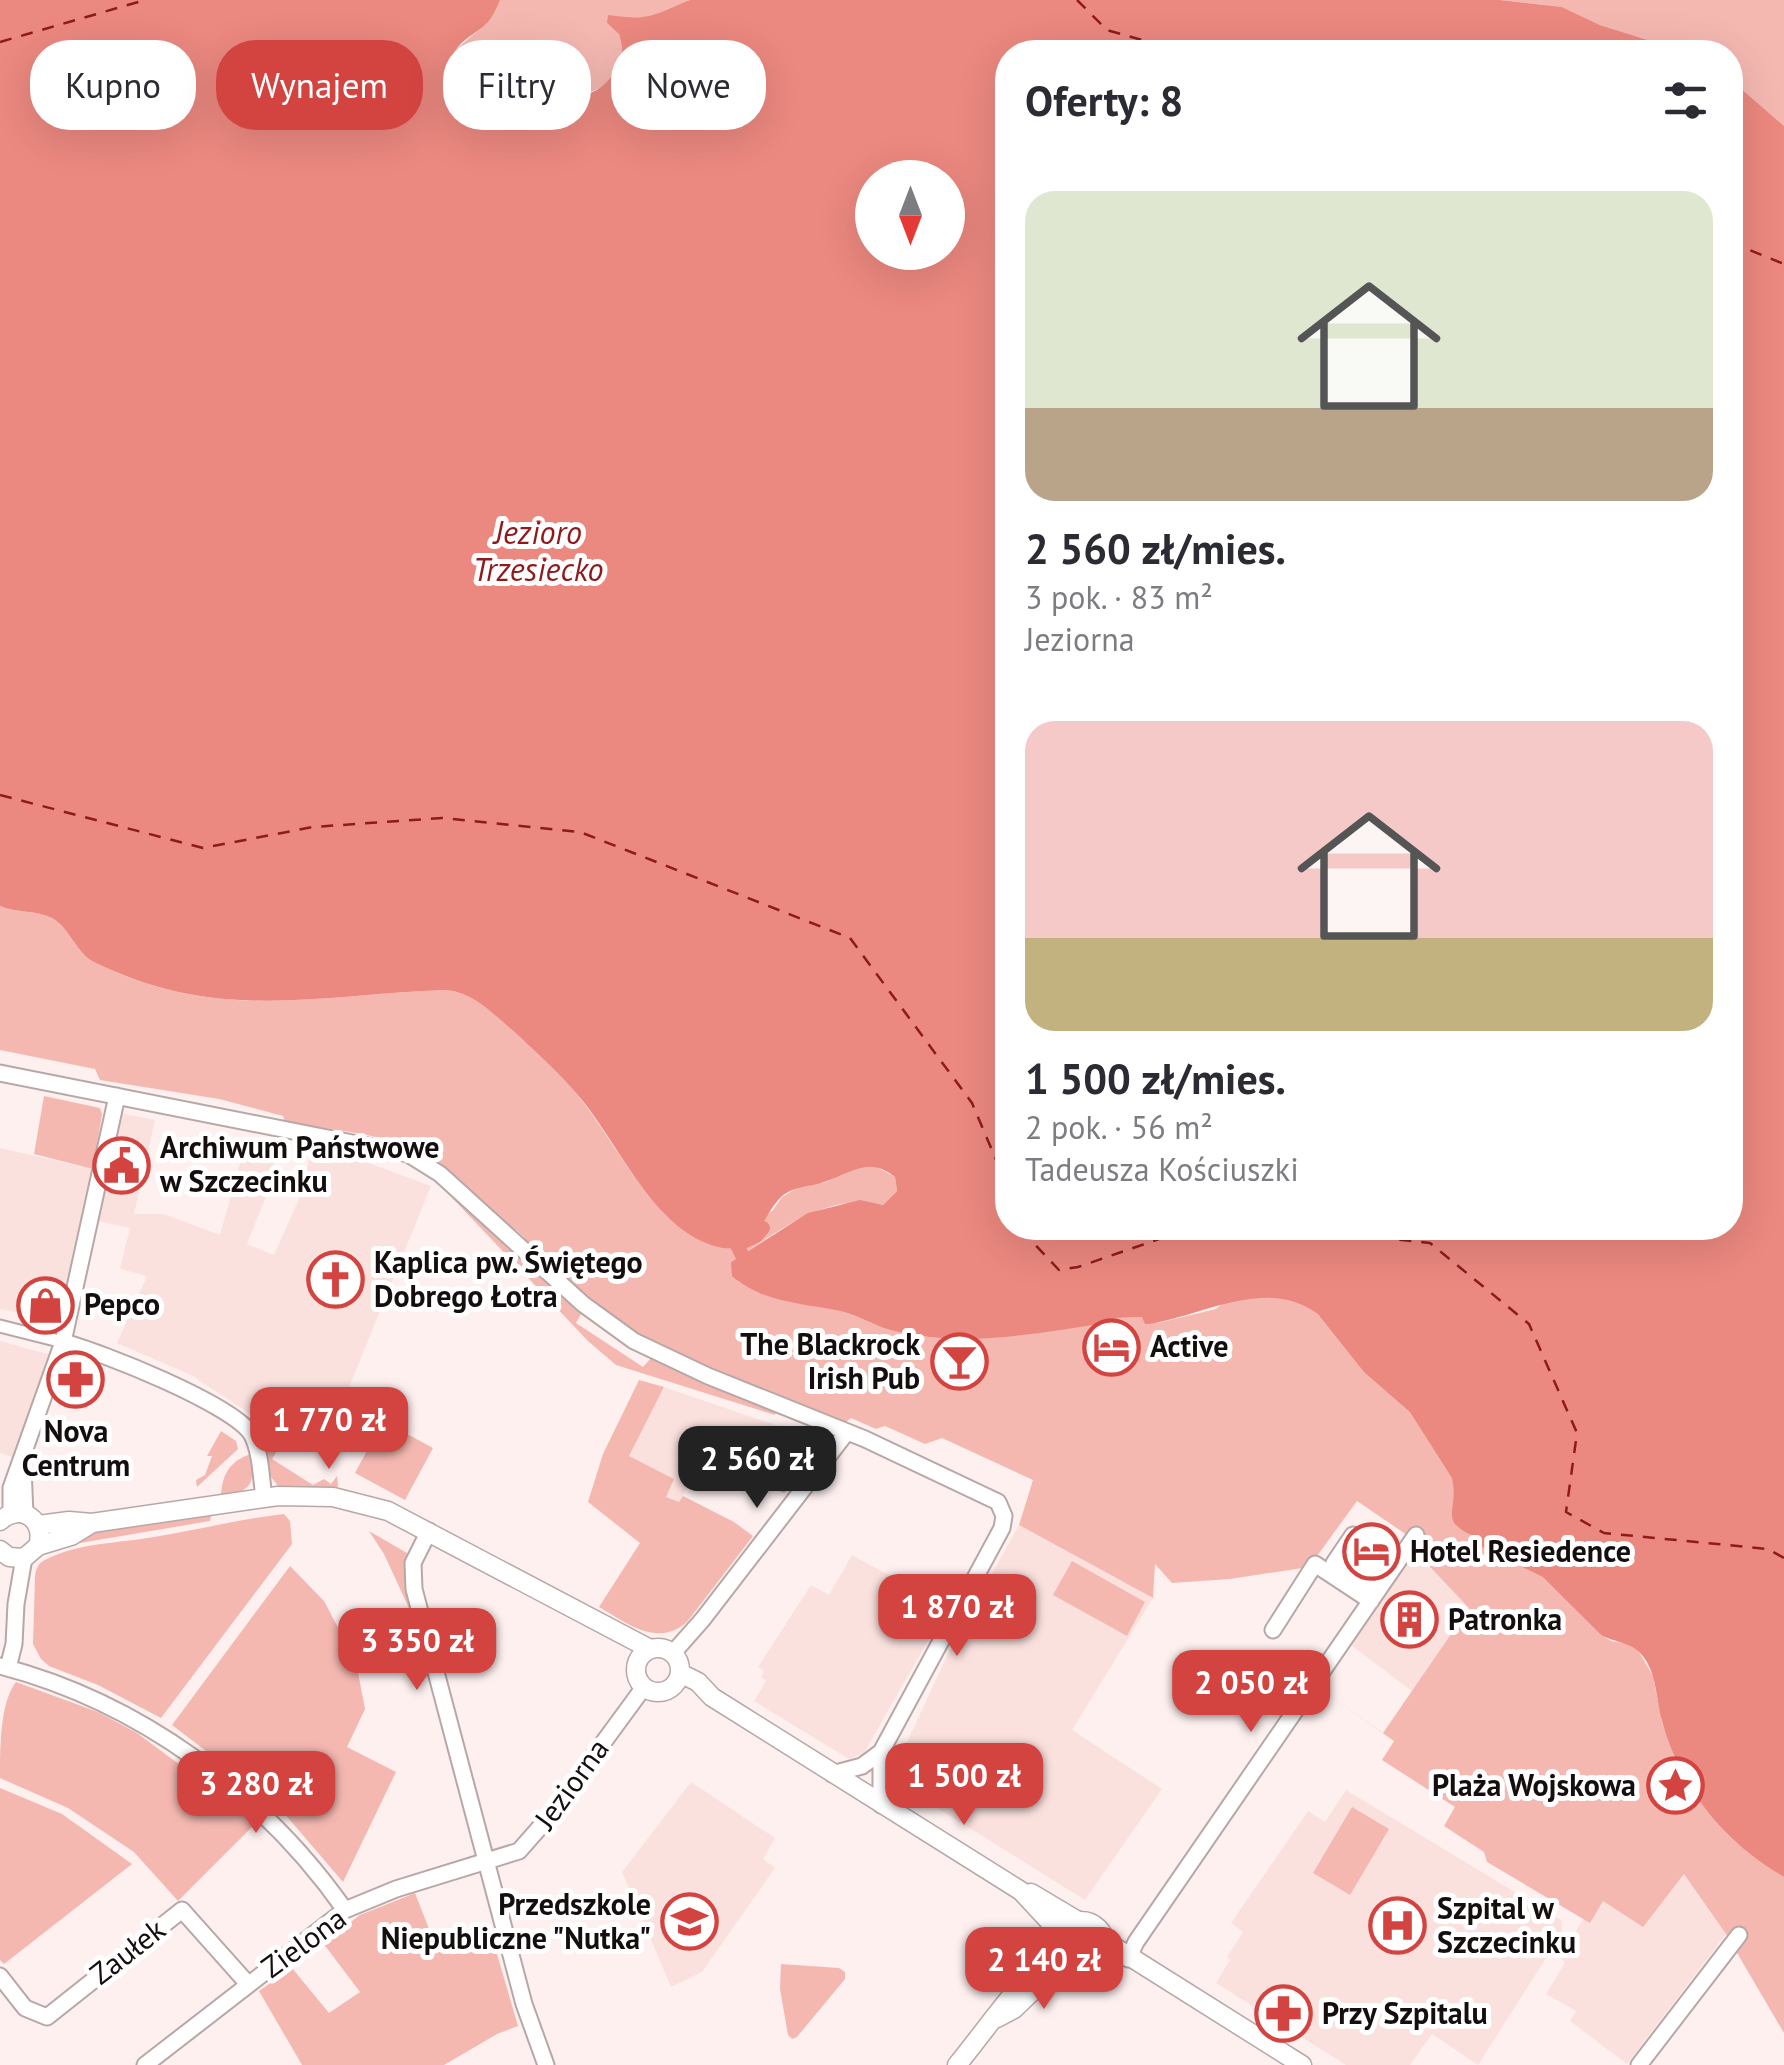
<!DOCTYPE html>
<html lang="pl">
<head>
<meta charset="utf-8">
<style>
	:root { --surface:#fff; --page:#f7f7f7; --text:#2b2b33; --muted:#7c7c81; --accent:#d34441 }
	body { margin:0; font-family:"PT Sans",sans-serif; background:var(--page); color:var(--text); height:100vh; display:flex; flex-direction:column; font-size:38px; white-space:nowrap }
	* { box-sizing:border-box; margin:0 }
	p { font-size:32px; color:var(--muted) }
	.icon { flex:none; width:55px; height:55px; fill:none; stroke:currentColor; stroke-width:2; stroke-linecap:round; stroke-linejoin:round }
	.map { position:relative; flex:1; overflow:hidden }
	.sheet { position:absolute; left:995px; top:40px; width:748px; height:1200px; display:flex; flex-direction:column; background:var(--surface); border-radius:40px; box-shadow:0 10px 40px #0002 }
	.sheet>* { flex:none }
	.banner { position:absolute; left:30px; top:40px; width:815px; height:90px; display:flex; gap:20px }
	.needle { width:65px; rotate:180deg }
	.fabs { position:absolute; left:855px; top:160px; display:grid; gap:20px }
	.fabs a { display:grid; place-items:center; width:110px; height:110px; border-radius:50%; background:var(--surface); box-shadow:0 10px 40px #0002; font-size:50px }
	.price { position:absolute; translate:-50% -85px; padding:0 22px; border-radius:20px; background:var(--accent); color:#fff; font-size:32px; line-height:65px; filter:drop-shadow(0 2px 5px #0008) }
	.price::after { content:''; position:absolute; left:50%; top:60px; width:30px; height:22px; margin-left:-15px; background:inherit; clip-path:polygon(0 0,100% 0,50% 100%) }
	.price.selected { background:#222; color:#fff }
	ul { padding:0; list-style:none }
	li { display:grid; align-content:center; gap:20px; height:530px; padding:0 30px }
	li span { display:grid; place-items:center; height:310px; border-radius:30px; color:#555 }
	li>.icon { margin-inline-start:auto }
	span .icon { width:180px; height:180px; fill:#fffc; stroke-width:1 }
	li b { font-size:42px }
	h2 { display:flex; justify-content:space-between; align-items:center; height:120px; padding:0 30px; font-size:42px }
	.pill { padding:0 35px; border-radius:40px; background:var(--surface); box-shadow:0 10px 40px #0002; font-size:35px; line-height:90px }
	.pill.selected { background:var(--accent); color:#fff }
	.map>svg:first-child { display:block }
	.built { fill:#fae1de }
	.green { fill:#f4b8b1 }
	.water { fill:#eb887f; fill-rule:evenodd }
	.lines { fill:none; stroke-linecap:round; stroke-linejoin:round }
	.canal { stroke:#eb887f; stroke-width:14 }
	.ferry { stroke:#8f1a1c; stroke-width:2.5; stroke-dasharray:12 10; stroke-linecap:butt }
	.pedestrian-casing { stroke:#b7a8a7; stroke-width:15 }
	.minor-casing { stroke:#b7a8a7; stroke-width:19 }
	.tertiary-casing { stroke:#b7a8a7; stroke-width:21 }
	.pedestrian { stroke:#fff; stroke-width:11 }
	.minor { stroke:#fff; stroke-width:15 }
	.tertiary { stroke:#fff; stroke-width:18 }
	.labels { text-anchor:middle; stroke-width:10; stroke-linejoin:round; paint-order:stroke }
	.poi-label { font-size:30px; font-weight:bold; fill:#140e0e; stroke:#fff; text-anchor:start }
	.street-label { font-size:30px; fill:#140e0e; stroke:#fff }
	.water-label { font-size:32px; font-style:italic; fill:#8f1a1c; stroke:#fff }
</style>
</head>
<body>
<div class="map">
<svg width="1784" height="2065" viewBox="0 0 1784 2065">
	<rect width="100%" height="100%" fill="#fdf0ef"/>
	<path class="built" d="M 120,1113 L 155,1120 L 134,1214 L 164,1214 L 220,1235 L 247,1138 L 277,1144 L 269,1189 L 247,1244 L 274,1255 L 302,1192 L 311,1150 L 358,1159 L 431,1186 L 343,1402 L 344,1421 L 322,1454 L 255,1417 L 191,1375 L 117,1343 L 147,1276 L 120,1269 L 130,1228 L 98,1221 Z
		M 0,1148 L 93,1169 L 60,1312 L 52,1319 L 0,1309 Z
		M 0,1341 L 51,1355 L 27,1429 L 12,1457 L 0,1453 Z
		M 664,1387 L 781,1427 L 784,1445 L 759,1497 L 743,1487 L 688,1484 L 680,1503 L 666,1497 L 674,1479 L 628,1456 Z
		M 1019,1525 L 1153,1598 L 1072,1730 L 1162,1789 L 1085,1900 L 897,1783 L 897,1764 L 951,1647 Z
		M 1415,1551 L 1469,1607 L 1413,1692 L 1351,1645 Z
		M 852,1555 L 947,1607 L 864,1753 L 849,1759 L 754,1701 L 766,1681 L 761,1677 L 764,1671 L 758,1667 L 811,1585 L 829,1595 Z
		M 691,1782 L 775,1838 L 763,1859 L 775,1868 L 702,1972 L 671,1987 L 622,1872 Z
		M 1346,1790 L 1561,1920 L 1562,1933 L 1478,2065 L 1432,2034 L 1410,2065 L 1346,2065 L 1216,1983 L 1230,1960 L 1227,1957 L 1243,1932 L 1231,1923 L 1308,1811 L 1325,1822 Z
		M 1684,1873 L 1726,1934 L 1627,2064 L 1570,2021 L 1576,2011 L 1546,1994 L 1565,1962 L 1560,1958 L 1573,1936 L 1583,1919 L 1590,1922 L 1603,1901 Z"/>
	<path class="green" d="M 500,0 L 690,0 C 677,6 663,14 649,17 C 633,21 622,16 607,23 L 619,33 C 637,99 566,98 523,100 C 505,101 488,109 469,108 L 451,90 L 449,74 L 453,52 L 486,24 Z
		M 1500,0 L 1784,0 L 1784,126 L 1730,79 L 1730,52 L 1686,52 L 1600,25 L 1562,7 Z
		M 0,906 C 17,913 36,910 52,918 C 70,928 76,953 94,962 C 219,1024 317,994 447,990 C 475,994 492,1012 512,1030 C 537,1053 563,1075 583,1102 C 617,1145 665,1244 726,1247 L 773,1210 L 782,1197 L 799,1187 L 826,1182 L 861,1166 L 877,1167 L 895,1177 L 897,1191 L 883,1205 C 823,1192 779,1232 731,1262 L 738,1281 C 769,1303 804,1303 840,1311 C 858,1315 873,1325 890,1330 C 961,1349 1040,1332 1111,1322 L 1115,1318 L 1143,1317 L 1158,1323 L 1216,1309 L 1262,1271 L 1456,1413 L 1480,1546 L 1543,1576 L 1601,1635 L 1611,1641 L 1629,1644 L 1639,1652 L 1653,1676 L 1662,1722 L 1680,1772 L 1751,1853 L 1784,1877 L 1784,2033 L 1726,1934 L 1684,1874 L 1643,1927 L 1603,1901 L 1590,1923 L 1487,1862 L 1484,1852 L 1444,1826 L 1455,1807 L 1382,1760 L 1394,1741 L 1320,1689 L 1383,1733 L 1469,1608 L 1415,1551 L 1407,1535 L 1357,1501 L 1309,1567 L 1230,1579 L 1172,1583 L 1155,1564 L 1153,1598 L 1019,1525 L 1033,1480 L 942,1438 L 925,1444 L 885,1426 L 876,1429 L 851,1418 L 845,1423 C 776,1396 703,1371 638,1334 C 596,1309 560,1274 524,1241 L 525,1238 L 516,1230 L 512,1231 C 483,1204 453,1167 416,1150 C 379,1133 325,1129 285,1122 L 283,1116 L 219,1099 L 100,1080 L 95,1069 L 0,1050 Z
		M 44,1096 L 100,1108 L 102,1114 L 93,1169 L 34,1154 Z
		M 439,1184 L 582,1312 L 576,1323 L 643,1367 L 651,1358 L 776,1412 L 775,1415 L 616,1365 L 588,1341 Z
		M 639,1380 L 664,1387 L 629,1456 L 674,1479 L 666,1497 L 679,1502 L 683,1496 L 734,1522 L 753,1536 L 687,1622 C 657,1648 627,1623 599,1607 L 640,1543 L 588,1502 L 603,1454 Z
		M 383,1421 L 433,1448 L 405,1500 L 355,1473 Z
		M 221,1431 L 236,1441 L 238,1449 L 197,1487 L 196,1480 L 205,1475 L 212,1456 L 207,1456 Z
		M 268,1447 L 277,1451 L 272,1459 L 313,1485 L 324,1479 L 331,1484 L 337,1476 L 338,1486 L 336,1489 L 278,1486 L 268,1473 L 264,1452 Z
		M 782,1450 L 799,1478 L 784,1493 L 765,1485 Z
		M 251,1454 C 255,1485 252,1491 221,1497 C 222,1475 229,1461 251,1454 Z
		M 212,1512 L 210,1521 L 80,1543 L 76,1541 L 106,1529 Z
		M 284,1514 L 290,1521 L 292,1544 L 161,1718 L 98,1685 L 49,1666 L 41,1659 L 33,1644 L 35,1577 C 36,1568 38,1563 47,1559 C 78,1543 120,1543 154,1537 C 197,1530 239,1519 284,1514 Z
		M 369,1531 L 407,1553 L 405,1581 L 414,1619 L 384,1554 Z
		M 1072,1561 L 1145,1602 L 1127,1636 L 1053,1595 Z
		M 290,1566 L 324,1601 L 356,1662 L 365,1709 L 347,1747 L 396,1772 L 343,1882 L 278,1806 L 172,1725 Z
		M 16,1682 L 98,1712 L 137,1733 L 257,1822 L 178,1901 L 134,1852 L 68,1808 L 0,1778 C 0,1748 0,1702 16,1682 Z
		M 0,1788 L 62,1814 L 132,1864 L 4,1964 L 0,1960 Z
		M 1352,1807 L 1389,1829 L 1350,1895 L 1313,1873 Z
		M 415,1893 L 436,1947 L 470,1929 L 488,1923 L 518,2026 L 497,2034 L 444,2065 L 302,2065 L 259,1991 L 292,1968 L 329,2013 L 360,1992 L 323,1943 L 360,1915 Z
		M 781,1964 L 839,1968 L 845,1972 L 845,1979 L 797,2037 L 792,2039 L 788,2035 L 780,1989 Z"/>
	<path class="water" d="M 0,0 L 500,0 C 496,9 492,19 484,26 C 472,36 457,42 452,58 C 447,75 447,97 465,106 C 481,114 502,102 518,101 C 551,97 588,107 611,77 C 623,62 624,51 619,34 L 607,23 L 608,15 C 650,21 651,16 690,0 L 1500,0 L 1562,7 L 1600,25 L 1686,52 L 1008,52 L 1008,1228 L 1730,1228 L 1730,79 L 1784,126 L 1784,1877 C 1723,1841 1681,1789 1662,1721 C 1656,1699 1657,1673 1642,1655 C 1630,1641 1615,1643 1601,1635 L 1543,1577 L 1480,1546 L 1478,1538 C 1435,1520 1460,1512 1452,1478 L 1410,1412 L 1364,1372 L 1318,1314 C 1268,1276 1202,1316 1149,1324 L 1145,1324 L 1142,1317 L 1115,1318 L 1112,1322 C 1038,1333 964,1349 890,1330 C 873,1325 858,1315 840,1311 C 801,1303 763,1303 732,1276 L 731,1262 L 808,1213 L 860,1200 L 883,1205 L 897,1191 L 895,1177 C 868,1155 850,1174 824,1182 C 810,1187 793,1186 781,1197 C 759,1218 757,1264 706,1243 C 651,1221 618,1144 582,1100 C 561,1074 536,1052 511,1029 C 491,1012 475,994 447,990 C 317,994 220,1024 94,962 C 76,953 70,928 52,918 C 36,910 17,913 0,906 ZM 872,178 L 948,178 L 948,252 L 872,252 Z"/>
	<g class="lines">
		<path class="canal" d="M 742,1255 L 737,1245 L 756,1236 L 763,1228"/>
		<path class="ferry" d="M 1077,0 L 1107,30 L 1184,52
			M 0,42 L 145,0
			M 1730,242 L 1784,264
			M 0,795 L 203,848 L 313,827 L 442,818 L 580,832 L 850,938 L 972,1103 L 1008,1188
			M 1024,1228 L 1027,1236 L 1059,1270 L 1078,1267 L 1191,1228
			M 1290,1228 L 1430,1243 L 1529,1324 L 1577,1433 L 1566,1512 L 1604,1533 L 1768,1549 L 1784,1558"/>
		<defs>
			<path id="pedestrian" d="M 0,1326 L 63,1342"/>
			<path id="minor" d="M 0,1073 L 408,1154 L 440,1174 L 583,1304 L 634,1341 L 708,1376 L 865,1439 L 998,1502 L 1004,1516 L 1002,1528 L 881,1752 L 862,1766 L 832,1774
				M 63,1342 C 99,1351 235,1405 252,1435 C 261,1453 261,1478 264,1497
				M 23,1468 L 25,1514
				M 11,1514 L 11,1488 L 63,1342 L 117,1096
				M 429,1531 L 413,1563 L 414,1589 L 524,2004 L 546,2065
				M 1353,1535 L 1334,1563 L 1377,1592
				M 1273,1630 L 1315,1564 L 1371,1601
				M 673,1653 L 703,1619 L 847,1432
				M 0,1666 C 139,1702 263,1793 345,1910
				M 8,1668 L 14,1644 L 16,1604 L 24,1558
				M 881,1752 L 881,1805
				M 1128,1959 L 1136,1942 L 1416,1535
				M 0,1976 L 25,2008 L 47,2017 L 182,1910 L 248,1984
				M 145,2065 L 345,1910 L 396,1889 L 519,1851 L 548,1818 L 644,1687
				M 1639,2065 L 1739,1935"/>
			<path id="tertiary" d="M 0,1521 C 21,1502 46,1520 38,1546 L 24,1558 L 9,1557 L 0,1550
				M 39,1525 L 69,1521 L 92,1523 L 278,1496 L 333,1497 L 388,1511 L 650,1649
				M 38,1546 L 71,1536 L 92,1523
				M636 1670a22 22 0 1 1 44 0a22 22 0 1 1-44 0Z
				M 680,1673 L 698,1682 L 712,1697 L 1021,1891 L 1060,1933
				M 1031,1893 L 1078,1921
				M1057 1945a24 24 0 1 1 48 0a24 24 0 1 1-48 0Z
				M 1105,1941 L 1302,2065
				M 997,2018 L 1014,2009 L 1042,1982 L 1071,1967
				M 957,2065 C 991,2023 1018,1983 1057,1946"/>
		</defs>
		<use href="#pedestrian" class="pedestrian-casing"/>
		<use href="#minor" class="minor-casing"/>
		<use href="#tertiary" class="tertiary-casing"/>
		<use href="#pedestrian" class="pedestrian"/>
		<use href="#minor" class="minor"/>
		<use href="#tertiary" class="tertiary"/>
	</g>
	<defs>
		<symbol id="civic-ring" viewBox="-11 -11 22 22"><circle r="9.5" fill="#fff" stroke="#d34441" stroke-width="1.5"/><path d="M-.6-6.5H3V-4.5H.6V-3L4-1V1h2V6H-6V1h2V-1L-.6-3ZM-1.2 2.5V6h2.4V2.5Z" fill="#d34441"/></symbol>
		<symbol id="church-ring" viewBox="-11 -11 22 22"><circle r="9.5" fill="#fff" stroke="#d34441" stroke-width="1.5"/><path d="M-1.2-6h2.4v3.5h3.3v2.4h-3.3V6h-2.4V-.1h-3.3v-2.4h3.3Z" fill="#d34441"/></symbol>
		<symbol id="shop-ring" viewBox="-11 -11 22 22"><circle r="9.5" fill="#fff" stroke="#d34441" stroke-width="1.5"/><path d="M-5-2.5h2.3a2.7 3.5 0 0 1 5.4 0H5L5.5 6h-11ZM-1.5-2.5h3a1.5 2.3 0 0 0-3 0Z" fill="#d34441"/></symbol>
		<symbol id="hotel-ring" viewBox="-11 -11 22 22"><circle r="9.5" fill="#fff" stroke="#d34441" stroke-width="1.5"/><path d="M-6-4.5h1.5V1H6V5H4.5V3h-9V5H-6ZM-4 0a1.8 1.8 0 1 1 3.6 0ZM.5 0V-2.5h3Q6-2.5 6 0Z" fill="#d34441"/></symbol>
		<symbol id="bar-ring" viewBox="-11 -11 22 22"><circle r="9.5" fill="#fff" stroke="#d34441" stroke-width="1.5"/><path d="M-6-5H6L.8 .8V4.5H3.5V6h-7V4.5H-.8V.8Z" fill="#d34441"/></symbol>
		<symbol id="pharmacy-ring" viewBox="-11 -11 22 22"><circle r="9.5" fill="#fff" stroke="#d34441" stroke-width="1.5"/><path d="M-2-6h4v4h4v4h-4v4h-4v-4h-4v-4h4Z" fill="#d34441"/></symbol>
		<symbol id="building-ring" viewBox="-11 -11 22 22"><circle r="9.5" fill="#fff" stroke="#d34441" stroke-width="1.5"/><path d="M-4-6H4V6H1V3H-1V6H-4ZM-2.5-4.3h1.7v1.8h-1.7ZM.8-4.3h1.7v1.8H.8ZM-2.5-1h1.7V.8h-1.7ZM.8-1h1.7V.8H.8Z" fill="#d34441"/></symbol>
		<symbol id="sight-ring" viewBox="-11 -11 22 22"><circle r="9.5" fill="#fff" stroke="#d34441" stroke-width="1.5"/><path d="M0-6L1.8-2.2L6-1.7L2.9 1.2L3.7 5.4L0 3.3L-3.7 5.4L-2.9 1.2L-6-1.7L-1.8-2.2Z" fill="#d34441"/></symbol>
		<symbol id="school-ring" viewBox="-11 -11 22 22"><circle r="9.5" fill="#fff" stroke="#d34441" stroke-width="1.5"/><path d="M0-5L7-2L0 1L-7-2ZM-4 1L0 2.5L4 1V4Q0 6-4 4Z" fill="#d34441"/></symbol>
		<symbol id="hospital-ring" viewBox="-11 -11 22 22"><circle r="9.5" fill="#fff" stroke="#d34441" stroke-width="1.5"/><path d="M-5-5h3v3.5h4V-5h3V5h-3V1.5h-4V5h-3Z" fill="#d34441"/></symbol>
	</defs>
	<g fill-rule="evenodd">
		<use href="#civic-ring" x="90" y="1134" width="63" height="63"/>
		<use href="#church-ring" x="304" y="1248" width="63" height="63"/>
		<use href="#shop-ring" x="14" y="1274" width="63" height="63"/>
		<use href="#hotel-ring" x="1080" y="1316" width="63" height="63"/>
		<use href="#bar-ring" x="928" y="1330" width="63" height="63"/>
		<use href="#pharmacy-ring" x="44" y="1348" width="63" height="63"/>
		<use href="#hotel-ring" x="1340" y="1520" width="63" height="63"/>
		<use href="#building-ring" x="1378" y="1588" width="63" height="63"/>
		<use href="#sight-ring" x="1644" y="1754" width="63" height="63"/>
		<use href="#school-ring" x="658" y="1890" width="63" height="63"/>
		<use href="#hospital-ring" x="1366" y="1894" width="63" height="63"/>
		<use href="#pharmacy-ring" x="1252" y="1982" width="63" height="63"/>
	</g>
	<g class="labels">
		<g class="poi-label">
			<text x="160" y="1158">Archiwum Państwowe<tspan x="160" dy="34">w Szczecinku</tspan></text>
			<text x="374" y="1273">Kaplica pw. Świętego<tspan x="374" dy="34">Dobrego Łotra</tspan></text>
			<text x="84" y="1315">Pepco</text>
			<text x="920" y="1355" text-anchor="end">The Blackrock<tspan x="920" dy="34">Irish Pub</tspan></text>
			<text x="1150" y="1357">Active</text>
			<text x="76" y="1442" text-anchor="middle">Nova<tspan x="76" dy="34">Centrum</tspan></text>
			<text x="1410" y="1562">Hotel Resiedence</text>
			<text x="1448" y="1630">Patronka</text>
			<text x="1636" y="1796" text-anchor="end">Plaża Wojskowa</text>
			<text x="651" y="1915" text-anchor="end">Przedszkole<tspan x="651" dy="34">Niepubliczne "Nutka"</tspan></text>
			<text x="1437" y="1919">Szpital w<tspan x="1437" dy="34">Szczecinku</tspan></text>
			<text x="1322" y="2024">Przy Szpitalu</text>
		</g>
		<g class="street-label">
			<text transform="translate(572 1784) rotate(-54)" y="10">Jeziorna</text>
			<text transform="translate(304 1943) rotate(-36)" y="10">Zielona</text>
			<text transform="translate(128 1952) rotate(-38)" y="10">Zaułek</text>
		</g>
		<g class="water-label">
			<text x="538" y="544">Jezioro<tspan x="538" dy="37">Trzesiecko</tspan></text>
		</g>
	</g>
</svg>
<div class="fabs">
<a><svg class="needle" viewBox="-14 -14 28 28"><path d="M0-13l5 13h-10z" fill="#e53935"/><path d="M0 13l5-13h-10z" fill="#7c7c81"/></svg></a>
</div>
<b class="price" style="left:329px;top:1472px">1 770 zł</b>
<b class="price selected" style="left:757px;top:1511px">2 560 zł</b>
<b class="price" style="left:957px;top:1659px">1 870 zł</b>
<b class="price" style="left:417px;top:1693px">3 350 zł</b>
<b class="price" style="left:1251px;top:1735px">2 050 zł</b>
<b class="price" style="left:964px;top:1828px">1 500 zł</b>
<b class="price" style="left:256px;top:1836px">3 280 zł</b>
<b class="price" style="left:1044px;top:2012px">2 140 zł</b>
<div class="banner">
<a class="pill">Kupno</a>
<a class="pill selected">Wynajem</a>
<a class="pill">Filtry</a>
<a class="pill">Nowe</a>
</div>
<section class="sheet">
<h2>Oferty: 8<svg class="icon" aria-label="filters" viewBox="0 0 24 24"><path d="M4 7h16M4 17h16"/><circle cx="9" cy="7" r="2"/><circle cx="15" cy="17" r="2"/></svg></h2>
<ul>
<li><span style="background:linear-gradient(#dfe7d0 70%,#b9a48a 0)"><svg class="icon" aria-label="home" viewBox="0 0 24 24"><path d="M3 11l9-7 9 7M6 9v11h12V9"/></svg></span><div><b>2 560 zł/mies.</b><p>3 pok. · 83 m²</p><p>Jeziorna</p></div></li>
<li><span style="background:linear-gradient(#f6c9c9 70%,#c2b280 0)"><svg class="icon" aria-label="home" viewBox="0 0 24 24"><path d="M3 11l9-7 9 7M6 9v11h12V9"/></svg></span><div><b>1 500 zł/mies.</b><p>2 pok. · 56 m²</p><p>Tadeusza Kościuszki</p></div></li>
</ul>
</section>
</div>
</body>
</html>
